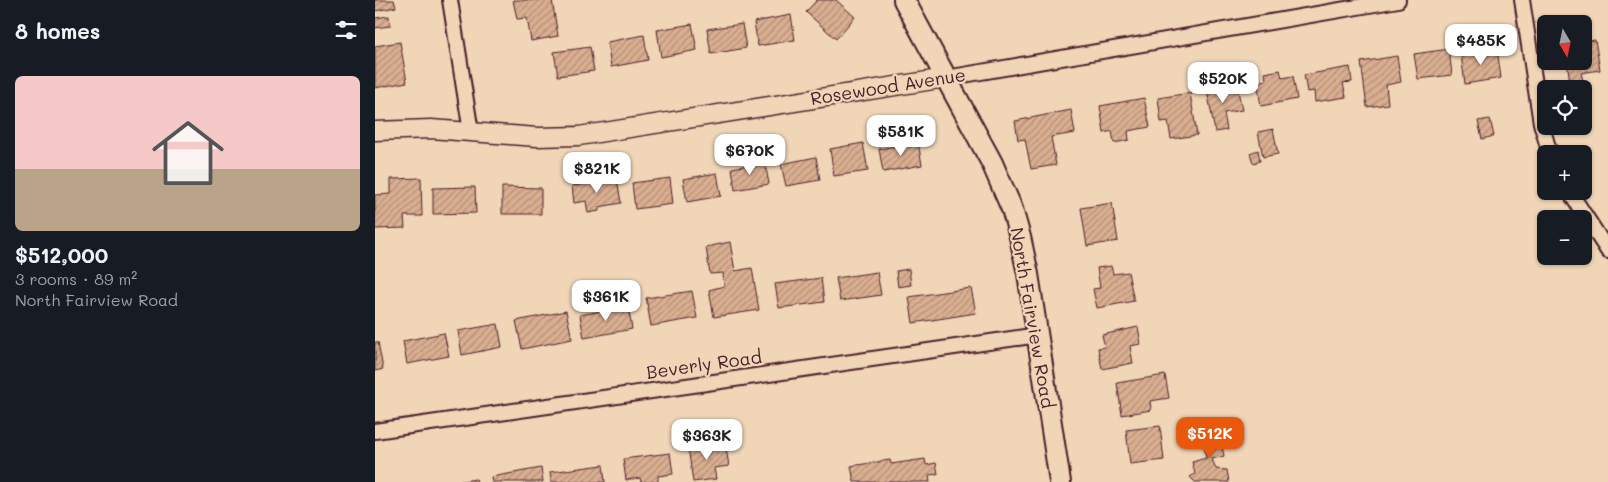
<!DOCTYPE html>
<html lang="en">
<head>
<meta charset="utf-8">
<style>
	:root { --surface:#171b24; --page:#20242c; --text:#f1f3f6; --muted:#9ea1a6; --line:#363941; --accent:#ea580c }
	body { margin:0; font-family:Mali,sans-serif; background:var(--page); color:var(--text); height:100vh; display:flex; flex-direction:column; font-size:19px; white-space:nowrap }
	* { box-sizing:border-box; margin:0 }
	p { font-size:16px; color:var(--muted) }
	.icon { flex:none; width:28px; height:28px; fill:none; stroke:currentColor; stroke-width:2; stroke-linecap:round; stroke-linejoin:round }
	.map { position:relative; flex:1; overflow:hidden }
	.sheet { display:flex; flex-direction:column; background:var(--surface); width:375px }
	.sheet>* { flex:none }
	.needle { width:32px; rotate:171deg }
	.buttons { position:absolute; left:1162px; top:15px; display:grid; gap:10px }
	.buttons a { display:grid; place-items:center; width:55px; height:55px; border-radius:8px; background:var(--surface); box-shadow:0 1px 4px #0004; font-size:25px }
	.price { position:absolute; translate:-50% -42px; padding:0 11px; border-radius:10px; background:#fff; color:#222; font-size:16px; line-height:32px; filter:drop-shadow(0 1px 2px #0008) }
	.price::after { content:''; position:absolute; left:50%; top:30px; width:15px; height:11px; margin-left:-8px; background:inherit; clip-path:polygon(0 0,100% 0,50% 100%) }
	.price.selected { background:var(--accent); color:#fff }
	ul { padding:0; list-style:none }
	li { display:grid; align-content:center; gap:10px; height:265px; padding:0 15px }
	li+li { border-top:1px solid var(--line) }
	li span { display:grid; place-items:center; height:155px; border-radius:8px; color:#555 }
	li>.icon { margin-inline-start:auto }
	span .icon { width:90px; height:90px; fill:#fffc; stroke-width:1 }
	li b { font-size:21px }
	h2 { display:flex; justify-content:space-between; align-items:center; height:60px; padding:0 15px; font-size:21px }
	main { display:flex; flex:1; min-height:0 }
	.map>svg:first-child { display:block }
	.building { fill:url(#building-hatch); stroke:#4a1f2b }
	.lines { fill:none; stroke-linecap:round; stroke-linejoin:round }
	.minor-casing { stroke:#4a1f2b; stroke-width:18 }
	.tertiary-casing { stroke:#4a1f2b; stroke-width:21 }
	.secondary-casing { stroke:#4a1f2b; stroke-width:24 }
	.minor { stroke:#f0d5b7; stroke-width:14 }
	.tertiary { stroke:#f0d5b7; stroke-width:18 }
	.secondary { stroke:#f0d5b7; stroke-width:20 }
	.labels { text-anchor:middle; stroke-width:4.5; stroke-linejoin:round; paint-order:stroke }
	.street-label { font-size:18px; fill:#4a1f2b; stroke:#f0d5b7 }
</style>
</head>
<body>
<main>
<section class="sheet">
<h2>8 homes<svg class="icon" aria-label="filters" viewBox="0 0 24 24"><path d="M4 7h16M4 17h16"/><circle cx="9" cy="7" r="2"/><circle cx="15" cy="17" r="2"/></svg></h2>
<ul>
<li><span style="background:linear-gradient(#f6c9c9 60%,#b9a48a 0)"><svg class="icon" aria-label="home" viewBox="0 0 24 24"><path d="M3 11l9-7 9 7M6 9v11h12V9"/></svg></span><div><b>$512,000</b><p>3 rooms · 89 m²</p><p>North Fairview Road</p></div></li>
</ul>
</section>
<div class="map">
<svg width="1233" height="482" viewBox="0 0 1233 482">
	<defs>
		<pattern id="building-hatch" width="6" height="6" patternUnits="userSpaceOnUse" patternTransform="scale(1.25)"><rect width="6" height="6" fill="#daaf91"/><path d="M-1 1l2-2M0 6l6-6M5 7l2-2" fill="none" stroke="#b38e77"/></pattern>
	</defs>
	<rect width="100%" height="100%" fill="#f0d5b7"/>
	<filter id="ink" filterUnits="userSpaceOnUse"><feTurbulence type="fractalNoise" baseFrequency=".02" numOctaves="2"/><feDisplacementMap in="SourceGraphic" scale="10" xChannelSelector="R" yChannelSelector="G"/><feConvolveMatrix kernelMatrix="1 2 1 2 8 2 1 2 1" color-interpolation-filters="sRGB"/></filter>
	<g filter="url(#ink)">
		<path class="building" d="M 0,0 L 19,0 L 21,7 L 0,11 Z
			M 138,0 L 177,0 L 183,36 L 156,41 L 152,18 L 142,19 Z
			M 442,0 L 461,0 L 480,17 L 461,39 L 431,12 Z
			M 416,15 L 420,40 L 383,46 L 379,22 Z
			M 14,16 L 15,26 L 0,28 L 0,18 Z
			M 317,24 L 322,50 L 286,57 L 282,30 Z
			M 367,24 L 371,48 L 336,54 L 332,29 Z
			M 269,35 L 273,60 L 236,67 L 232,42 Z
			M 1220,40 L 1225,70 L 1206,73 L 1208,80 L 1195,82 L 1192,61 L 1209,61 L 1209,42 Z
			M 25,42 L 32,82 L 0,88 L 0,46 Z
			M 215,47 L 219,71 L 183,76 L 179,52 Z
			M 1074,49 L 1077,75 L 1043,79 L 1039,54 Z
			M 1122,49 L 1126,78 L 1090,84 L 1086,55 Z
			M 1022,56 L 1026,82 L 1011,85 L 1013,104 L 992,107 L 986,62 Z
			M 975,67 L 977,82 L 968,83 L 971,97 L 940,102 L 939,91 L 932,92 L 929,75 Z
			M 905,70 L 907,78 L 918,76 L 922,99 L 886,106 L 882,82 L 891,80 L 890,73 Z
			M 852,82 L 853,90 L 862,86 L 867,110 L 849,113 L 852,130 L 840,132 L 832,90 L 844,89 L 843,83 Z
			M 815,93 L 822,135 L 796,139 L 793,121 L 786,122 L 783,98 Z
			M 769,98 L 775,127 L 753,131 L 754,140 L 739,143 L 737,131 L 729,133 L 725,106 Z
			M 696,110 L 700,133 L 676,137 L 681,165 L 656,169 L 650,139 L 643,140 L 640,121 Z
			M 1115,119 L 1119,136 L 1107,139 L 1103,121 Z
			M 898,129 L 903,154 L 888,157 L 883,132 Z
			M 543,142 L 547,165 L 508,172 L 504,149 Z
			M 488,143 L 493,171 L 459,176 L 455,149 Z
			M 883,150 L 885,161 L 878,163 L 875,153 Z
			M 441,157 L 445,180 L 411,186 L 406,164 Z
			M 390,162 L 394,184 L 360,190 L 357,168 Z
			M 342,173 L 346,196 L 312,202 L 308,179 Z
			M 46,178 L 47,216 L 29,216 L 30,228 L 0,229 L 0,195 L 16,194 L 16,179 Z
			M 295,178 L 298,204 L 260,209 L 257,183 Z
			M 242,179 L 246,203 L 224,207 L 224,211 L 213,213 L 211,201 L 199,203 L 197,186 Z
			M 100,187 L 101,213 L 58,214 L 58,188 Z
			M 127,187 L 166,188 L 166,214 L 127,214 Z
			M 737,203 L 743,241 L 712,246 L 706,208 Z
			M 355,242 L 360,271 L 377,268 L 384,310 L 339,317 L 334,290 L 349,286 L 348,273 L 335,274 L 331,247 Z
			M 736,266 L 738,274 L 753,272 L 759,301 L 722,308 L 718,289 L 725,288 L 722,268 Z
			M 534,269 L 536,285 L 523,287 L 521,271 Z
			M 502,272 L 506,295 L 465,301 L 461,278 Z
			M 446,278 L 449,302 L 404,308 L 400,284 Z
			M 596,288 L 601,313 L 538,323 L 534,297 Z
			M 317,291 L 322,318 L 276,326 L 271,298 Z
			M 253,306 L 257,329 L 209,338 L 205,315 Z
			M 191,311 L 197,339 L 147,349 L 141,321 Z
			M 123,324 L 127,347 L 87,355 L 83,331 Z
			M 763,327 L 766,344 L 755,346 L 758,363 L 727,369 L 723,348 L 730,347 L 727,335 Z
			M 69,333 L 74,356 L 32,364 L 28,341 Z
			M 0,342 L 3,342 L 8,369 L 0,371 Z
			M 790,375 L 794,398 L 775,401 L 776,410 L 747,415 L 742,383 Z
			M 785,426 L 789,460 L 755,464 L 751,430 Z
			M 843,427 L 849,456 L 837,459 L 841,469 L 852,470 L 854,482 L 820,482 L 815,477 L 820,474 L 817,462 L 831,458 L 827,430 Z
			M 350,442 L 354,466 L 339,468 L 341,479 L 318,482 L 313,447 Z
			M 295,453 L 298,474 L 283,476 L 283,482 L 266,482 L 265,478 L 251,480 L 248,459 Z
			M 550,459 L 551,465 L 561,463 L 563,474 L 554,475 L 555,482 L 479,482 L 476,466 L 515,460 L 516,464 Z
			M 228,465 L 230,482 L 176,482 L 175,472 Z
			M 166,468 L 168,482 L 117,482 L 116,477 Z
			M 101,479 L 102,482 L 81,482 Z"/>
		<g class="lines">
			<defs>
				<path id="minor" d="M 75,0 L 96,132
					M 1147,0 L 1166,123 L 1175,154
					M 571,78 L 1023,0
					M 1194,191 L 1233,251
					M 0,431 L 663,335"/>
				<path id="tertiary" d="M 0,131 L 56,129 L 162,137 L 204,136 L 571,78"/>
				<path id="secondary" d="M 529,0 L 617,163 L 637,209 L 645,237 L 653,274 L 685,482"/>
			</defs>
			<use href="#minor" class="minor-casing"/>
			<use href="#tertiary" class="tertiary-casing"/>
			<use href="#secondary" class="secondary-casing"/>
			<use href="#minor" class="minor"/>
			<use href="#tertiary" class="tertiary"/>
			<use href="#secondary" class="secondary"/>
		</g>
	</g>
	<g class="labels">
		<g class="street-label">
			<text transform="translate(513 87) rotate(-9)" y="6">Rosewood Avenue</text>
			<text transform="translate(657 318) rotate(80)" y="6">North Fairview Road</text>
			<text transform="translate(329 365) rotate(-8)" y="6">Beverly Road</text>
		</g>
	</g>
</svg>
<div class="buttons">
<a><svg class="needle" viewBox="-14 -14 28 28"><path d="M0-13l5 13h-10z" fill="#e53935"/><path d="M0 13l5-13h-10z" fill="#9ea1a6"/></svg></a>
<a><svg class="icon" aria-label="locate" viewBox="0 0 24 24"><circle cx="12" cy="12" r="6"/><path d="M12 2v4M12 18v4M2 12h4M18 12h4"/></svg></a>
<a>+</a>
<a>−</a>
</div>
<b class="price" style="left:1106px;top:66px">$485K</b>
<b class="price" style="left:848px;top:104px">$520K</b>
<b class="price" style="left:526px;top:157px">$581K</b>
<b class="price" style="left:375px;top:176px">$670K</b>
<b class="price" style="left:222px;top:194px">$821K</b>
<b class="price" style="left:231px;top:322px">$361K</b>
<b class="price selected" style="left:835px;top:459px">$512K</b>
<b class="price" style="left:332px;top:461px">$363K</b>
</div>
</main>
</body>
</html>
